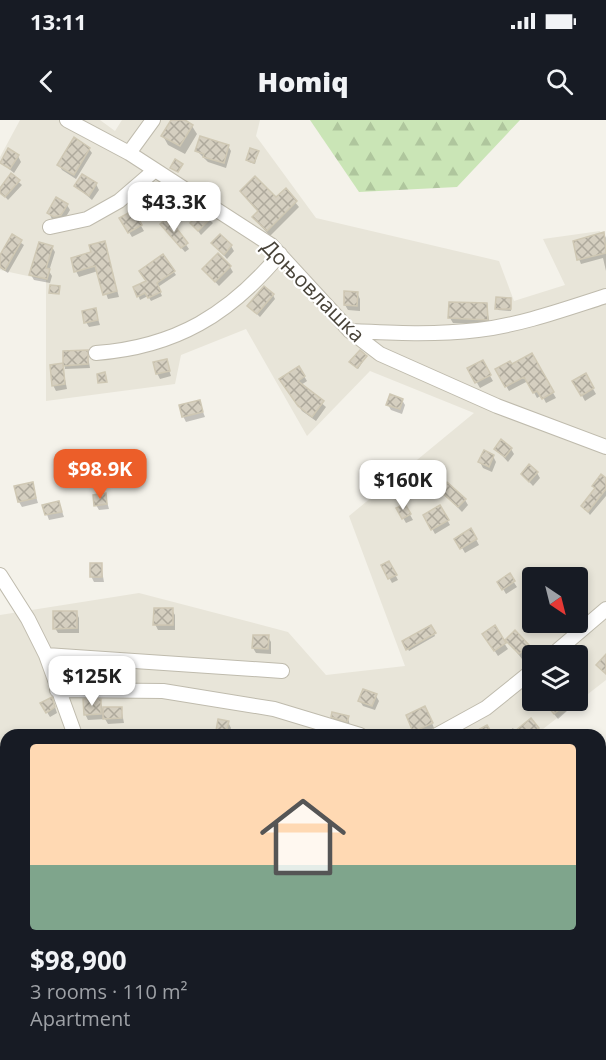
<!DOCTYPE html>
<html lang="en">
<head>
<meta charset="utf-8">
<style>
	:root { --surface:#171b24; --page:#242831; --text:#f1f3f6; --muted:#9ea1a6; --accent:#ec5e29 }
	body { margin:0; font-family:"Open Sans",sans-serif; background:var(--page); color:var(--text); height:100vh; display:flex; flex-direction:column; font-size:22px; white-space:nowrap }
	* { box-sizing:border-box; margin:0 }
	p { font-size:20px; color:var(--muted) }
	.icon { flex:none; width:33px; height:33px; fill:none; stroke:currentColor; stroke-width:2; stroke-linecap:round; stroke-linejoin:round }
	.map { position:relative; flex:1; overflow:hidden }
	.drawer { position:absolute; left:0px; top:609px; width:606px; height:332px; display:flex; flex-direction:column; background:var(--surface); border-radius:18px 18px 0 0; box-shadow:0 3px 9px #0003 }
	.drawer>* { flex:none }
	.needle { width:39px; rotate:145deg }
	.buttons { position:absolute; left:522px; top:447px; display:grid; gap:12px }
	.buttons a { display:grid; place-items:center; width:66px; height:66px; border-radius:6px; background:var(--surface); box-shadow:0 3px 9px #0003; font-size:30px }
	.price { position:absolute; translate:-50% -51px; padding:0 14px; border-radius:12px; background:#fff; color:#222; font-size:20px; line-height:39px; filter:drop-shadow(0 2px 3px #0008) }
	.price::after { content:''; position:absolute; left:50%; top:36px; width:18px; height:14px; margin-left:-9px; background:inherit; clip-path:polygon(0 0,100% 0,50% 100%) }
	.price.selected { background:var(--accent); color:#fff }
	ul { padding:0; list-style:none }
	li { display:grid; align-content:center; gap:12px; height:318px; padding:0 30px }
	li span { display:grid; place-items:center; height:186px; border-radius:6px; color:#555 }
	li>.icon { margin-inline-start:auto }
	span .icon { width:108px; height:108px; fill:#fffc; stroke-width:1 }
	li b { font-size:26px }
	.status { display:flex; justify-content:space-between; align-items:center; height:42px; padding:0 30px; background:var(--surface); direction:ltr }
	.status svg { height:16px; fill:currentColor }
	header { display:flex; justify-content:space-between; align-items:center; height:78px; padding:0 30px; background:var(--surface); font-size:27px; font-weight:800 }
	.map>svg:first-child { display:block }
	.residential { fill:#e8e5d9; fill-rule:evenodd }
	.forest { fill:url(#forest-firs) }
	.shadow { fill:#0003 }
	.building { fill:url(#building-cross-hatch); stroke:#cfc8b4; stroke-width:1.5 }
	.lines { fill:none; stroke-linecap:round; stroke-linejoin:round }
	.minor-casing { stroke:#bfbbad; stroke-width:16 }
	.minor { stroke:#fff; stroke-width:14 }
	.labels { text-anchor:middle; stroke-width:4.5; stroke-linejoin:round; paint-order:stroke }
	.street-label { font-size:21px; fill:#484339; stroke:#fff }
</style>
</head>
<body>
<div class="status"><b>13:11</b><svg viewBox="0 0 49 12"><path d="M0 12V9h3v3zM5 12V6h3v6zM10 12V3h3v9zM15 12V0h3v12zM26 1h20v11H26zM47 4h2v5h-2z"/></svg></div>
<header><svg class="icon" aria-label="back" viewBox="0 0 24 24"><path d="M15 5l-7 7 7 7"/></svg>Homiq<svg class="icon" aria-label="search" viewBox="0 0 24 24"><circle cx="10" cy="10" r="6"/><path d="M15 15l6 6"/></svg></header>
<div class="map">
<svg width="606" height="940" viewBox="0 0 606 940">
	<defs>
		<pattern id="forest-firs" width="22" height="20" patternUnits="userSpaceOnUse" patternTransform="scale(1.5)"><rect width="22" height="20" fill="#cae5b6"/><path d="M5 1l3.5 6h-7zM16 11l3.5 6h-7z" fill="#afc69d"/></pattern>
		<pattern id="building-cross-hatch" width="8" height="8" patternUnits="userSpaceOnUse" patternTransform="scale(1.5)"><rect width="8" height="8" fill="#d5cfc0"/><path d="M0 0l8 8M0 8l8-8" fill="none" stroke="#afaa9d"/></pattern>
	</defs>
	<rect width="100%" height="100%" fill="#f4f2ea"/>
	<path class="residential" d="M 20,0 L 100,0 L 115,11 L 122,0 L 260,0 L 256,16 L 316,98 L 499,141 L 514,181 L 565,165 L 543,119 L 600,111 L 606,128 L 606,560 L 543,609 L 545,615 L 6,615 L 6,695 L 0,686 L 0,495 L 139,473 L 288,512 L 326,555 L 405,546 L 349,396 L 474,293 L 370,251 L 307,316 L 246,209 L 181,235 L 175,264 L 46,281 L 46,160 L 0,150 L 0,37 ZM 532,458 L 578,458 L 578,502 L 532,502 ZM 532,536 L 578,536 L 578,580 L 532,580 Z
		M 0,863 L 6,874 L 6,930 L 0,933 Z
		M 268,934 L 271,940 L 151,940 L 148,935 Z"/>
	<path class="forest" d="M 310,0 L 520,0 L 457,67 L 359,72 Z"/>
	<path class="shadow" d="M 173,0 L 182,0 L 192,6 L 197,14 L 185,34 L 168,25 L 163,16 Z
		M 228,26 L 231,31 L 226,48 L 208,42 L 197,31 Z
		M 89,29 L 92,33 L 76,59 L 62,50 L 59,45 Z
		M 258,32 L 255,44 L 249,42 L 247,40 Z
		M 18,36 L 21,42 L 14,53 L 1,42 Z
		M 11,55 L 22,65 L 8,80 L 0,71 Z
		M 96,64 L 99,70 L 92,80 L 76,66 Z
		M 285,70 L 299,87 L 270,116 L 257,102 L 254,97 L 259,92 L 245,76 L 276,79 Z
		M 67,85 L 70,90 L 64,100 L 58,102 L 52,99 L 49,93 Z
		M 133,92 L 144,111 L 132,117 L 121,99 Z
		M 202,93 L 213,103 L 201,115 L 192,103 Z
		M 168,99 L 189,129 L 185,132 L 165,109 Z
		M 604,114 L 606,118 L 606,151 L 603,138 L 581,144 L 579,139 Z
		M 12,117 L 24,125 L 8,153 L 0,148 L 0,138 Z
		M 104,123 L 119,177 L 108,179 L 98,151 L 79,157 L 76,151 Z
		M 213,123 L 231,126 L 234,131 L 227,139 Z
		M 52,127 L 55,132 L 49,151 L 52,156 L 50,163 L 34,160 L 31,155 Z
		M 163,136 L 176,155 L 158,167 L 162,176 L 151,181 L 148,176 L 140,180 L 135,168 L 148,162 Z
		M 230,147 L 233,152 L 219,166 L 204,149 Z
		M 346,173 L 357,173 L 360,179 L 360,191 L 348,190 L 345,185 Z
		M 273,175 L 275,179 L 260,197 L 249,186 Z
		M 510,179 L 511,191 L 498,190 L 497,188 Z
		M 486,185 L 490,204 L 453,203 L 450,198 Z
		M 95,190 L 100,205 L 89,207 L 86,202 Z
		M 87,231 L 90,248 L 65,249 L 64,233 Z
		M 531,235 L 556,278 L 546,283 L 542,275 L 537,278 L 528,261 L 509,271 L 497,250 L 512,246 Z
		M 366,237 L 358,249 L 352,244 Z
		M 166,241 L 171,256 L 160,259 L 157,253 Z
		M 482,242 L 493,261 L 480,268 L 469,249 Z
		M 62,245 L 67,269 L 56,271 L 53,265 Z
		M 299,248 L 307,261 L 301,265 L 326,287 L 316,301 L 302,291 L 284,264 Z
		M 585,255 L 596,274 L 585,281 L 574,261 Z
		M 402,280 L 405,285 L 402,294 L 391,290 L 388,285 Z
		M 199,282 L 205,297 L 186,302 L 183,296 Z
		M 496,329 L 511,329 L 514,334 L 508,342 Z
		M 493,336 L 496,342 L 492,352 L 483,348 L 480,342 Z
		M 537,353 L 540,358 L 533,366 L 522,354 Z
		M 606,360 L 606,376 L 590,395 L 583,386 L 596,370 L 594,366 Z
		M 32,364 L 38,383 L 22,387 L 19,382 Z
		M 442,371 L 465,380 L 468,385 L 462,392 Z
		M 105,375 L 109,389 L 99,390 L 96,385 Z
		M 59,383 L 64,397 L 49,400 L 44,386 Z
		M 405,386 L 413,400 L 406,403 L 398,389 Z
		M 440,387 L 450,405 L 435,414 L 425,396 Z
		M 471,410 L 479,425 L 465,433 L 457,419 Z
		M 389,443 L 398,460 L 392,463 L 383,446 Z
		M 101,445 L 104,462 L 94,462 L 91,456 Z
		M 509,455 L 517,467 L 506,474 L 502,467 Z
		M 172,490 L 175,495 L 175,510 L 158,510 L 155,504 Z
		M 76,492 L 79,498 L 79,513 L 58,513 L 55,508 Z
		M 431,507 L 435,516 L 409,531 L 404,521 Z
		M 494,508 L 508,529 L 498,536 L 484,514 Z
		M 254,516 L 268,517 L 271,522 L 271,534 L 256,533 L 253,528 Z
		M 507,520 L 528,526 L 531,531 L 522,539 Z
		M 94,549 L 97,565 L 83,565 L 80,560 Z
		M 376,576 L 379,581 L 375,590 L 363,586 L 360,581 Z
		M 560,580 L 567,591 L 558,599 L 546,584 Z
		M 100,581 L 103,589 L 121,588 L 124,603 L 108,604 L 105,599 L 88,600 L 85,594 Z
		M 42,584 L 54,584 L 57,593 L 50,597 Z
		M 428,593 L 434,608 L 417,615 L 415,611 Z
		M 332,597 L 348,598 L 350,606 L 335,602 Z
		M 228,602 L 231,608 L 229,615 L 220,615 L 217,611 Z
		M 513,608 L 516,613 L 537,608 L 540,613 L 503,615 Z
		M 3,641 L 6,646 L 6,658 L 0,649 L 0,642 Z
		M 600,826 L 606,828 L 606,844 L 600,842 Z
		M 600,852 L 606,856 L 603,872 L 600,870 Z
		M 176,934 L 209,934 L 211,938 L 178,940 Z"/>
	<path class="building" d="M 171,0 L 185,0 L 193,5 L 180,26 L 161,16 Z
		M 200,16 L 229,25 L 224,43 L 203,37 L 204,34 L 195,31 Z
		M 74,17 L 90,28 L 74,55 L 57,45 Z
		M 8,28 L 19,35 L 10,49 L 0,43 Z
		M 250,28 L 259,31 L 254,43 L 246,40 Z
		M 175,39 L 183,44 L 178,52 L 170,48 Z
		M 11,53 L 20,60 L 5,77 L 0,73 L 0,68 Z
		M 82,54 L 97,63 L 89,76 L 74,66 Z
		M 255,56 L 276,77 L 286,68 L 297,81 L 267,111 L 252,97 L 258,91 L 240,71 Z
		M 56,77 L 68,84 L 61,95 L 54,97 L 47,93 Z
		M 134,90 L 142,105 L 128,113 L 119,98 Z
		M 202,91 L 212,97 L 198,111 L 190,103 Z
		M 168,97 L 188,123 L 181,128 L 160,104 Z
		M 604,112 L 606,133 L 577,140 L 573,121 Z
		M 12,114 L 22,120 L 5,150 L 0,147 L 0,135 Z
		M 220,114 L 232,125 L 224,135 L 211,123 Z
		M 105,121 L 117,171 L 103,175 L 95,146 L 74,152 L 71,138 L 91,132 L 89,125 Z
		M 39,122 L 53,126 L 46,148 L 50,149 L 47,159 L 29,155 Z
		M 218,133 L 231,146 L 215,162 L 202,149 Z
		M 163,134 L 175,151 L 157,163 L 161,172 L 148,178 L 145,173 L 137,177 L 133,167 L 146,161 L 139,151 Z
		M 50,165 L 60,166 L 59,174 L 49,173 Z
		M 264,166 L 274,174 L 257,194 L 247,186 Z
		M 344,171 L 358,172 L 357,186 L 344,185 Z
		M 496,177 L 511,178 L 511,189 L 495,189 Z
		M 449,182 L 487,183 L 488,200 L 448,198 Z
		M 96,188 L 98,200 L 84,203 L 82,191 Z
		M 88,230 L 88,244 L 63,246 L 63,231 Z
		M 360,230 L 367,236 L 357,248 L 349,242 Z
		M 532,233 L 554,272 L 542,279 L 537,271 L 533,273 L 524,257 L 505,267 L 495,249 L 510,241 L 512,244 Z
		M 167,239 L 170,251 L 156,254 L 153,242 Z
		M 483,240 L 491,255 L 475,263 L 467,248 Z
		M 63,243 L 65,264 L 52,266 L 50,245 Z
		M 299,246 L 305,256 L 298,261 L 324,281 L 312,297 L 298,286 L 279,259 Z
		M 105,252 L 107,262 L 98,263 L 97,254 Z
		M 586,253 L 594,268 L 581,276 L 572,261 Z
		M 390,274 L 403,279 L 400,289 L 386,285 Z
		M 200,280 L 203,292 L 182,297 L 179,285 Z
		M 501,319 L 512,328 L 505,337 L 494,329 Z
		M 484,330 L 494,335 L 489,347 L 478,342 Z
		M 529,344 L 538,352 L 529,362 L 521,354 Z
		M 601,354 L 606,358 L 606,369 L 588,392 L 581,386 L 595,368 L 592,366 Z
		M 33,362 L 36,378 L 18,382 L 14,366 Z
		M 447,362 L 466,379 L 458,387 L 440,371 Z
		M 106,373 L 107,384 L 94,386 L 93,375 Z
		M 59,381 L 62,392 L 45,395 L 42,385 Z
		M 405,384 L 411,394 L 402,399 L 396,388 Z
		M 440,385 L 449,400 L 431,410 L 423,395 Z
		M 471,408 L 477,419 L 460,429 L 454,419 Z
		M 389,441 L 397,455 L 388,459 L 381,445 Z
		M 90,443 L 102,443 L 102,457 L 90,457 Z
		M 510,453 L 515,461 L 502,470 L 497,462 Z
		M 154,488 L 173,488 L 173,505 L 153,505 Z
		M 53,491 L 77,491 L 77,508 L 53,509 Z
		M 431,505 L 436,513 L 406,530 L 402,521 Z
		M 495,505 L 506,523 L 494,531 L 482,514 Z
		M 515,510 L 529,525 L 519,534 L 505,520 Z
		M 253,515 L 269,515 L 268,529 L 252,528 Z
		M 606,534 L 606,554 L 596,545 Z
		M 78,546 L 95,547 L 95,560 L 78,560 Z
		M 363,569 L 377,574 L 372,586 L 358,581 Z
		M 52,577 L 55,587 L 46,593 L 40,583 Z
		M 83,579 L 101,579 L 101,594 L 84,595 Z
		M 542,580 L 571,580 L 554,594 Z
		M 425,586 L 433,603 L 413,612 L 406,595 Z
		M 103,587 L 122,587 L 122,598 L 103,599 Z
		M 332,592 L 349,596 L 347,602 L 331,597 Z
		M 531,598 L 539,608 L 529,615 L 510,615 Z
		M 218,599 L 229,601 L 226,613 L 216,611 Z
		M 487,605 L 493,615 L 469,615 Z"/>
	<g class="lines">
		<defs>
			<path id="minor" d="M 67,0 L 129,33 L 271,125 L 350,211 L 380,234 L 497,286 L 606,327
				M 129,33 L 153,0
				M 50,107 L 87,99 L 119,81 L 155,50
				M 350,211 C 393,213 435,215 478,210 C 521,205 565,189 606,176
				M 96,233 C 176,227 230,194 280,134
				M 0,455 L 28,499 L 46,535 L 75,615
				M 46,535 L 282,551
				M 551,536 L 606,489
				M 57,570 L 163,571 L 274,589 L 360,615
				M 437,615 L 486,588 L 532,551
				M 0,753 L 6,760
				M 600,783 L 606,774
				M 0,890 L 6,890
				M 229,934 L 232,940
				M 448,940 L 452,934"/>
		</defs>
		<use href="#minor" class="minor-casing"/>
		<use href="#minor" class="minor"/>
	</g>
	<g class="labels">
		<g class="street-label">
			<text transform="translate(313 171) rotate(45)" y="7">Доњовлашка</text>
		</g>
	</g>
</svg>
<div class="buttons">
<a><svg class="needle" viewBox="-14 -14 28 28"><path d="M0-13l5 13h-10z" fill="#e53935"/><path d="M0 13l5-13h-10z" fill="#9ea1a6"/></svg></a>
<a><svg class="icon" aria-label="layers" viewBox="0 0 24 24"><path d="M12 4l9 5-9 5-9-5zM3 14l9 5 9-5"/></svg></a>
</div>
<b class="price" style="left:174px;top:113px">$43.3K</b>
<b class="price selected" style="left:100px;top:380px">$98.9K</b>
<b class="price" style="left:403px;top:391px">$160K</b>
<b class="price" style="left:92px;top:587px">$125K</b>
<section class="drawer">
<ul>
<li><span style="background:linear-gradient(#ffd9b3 65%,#7fa58c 0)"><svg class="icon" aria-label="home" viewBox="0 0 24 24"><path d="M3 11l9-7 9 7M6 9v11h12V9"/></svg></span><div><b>$98,900</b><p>3 rooms · 110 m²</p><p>Apartment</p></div></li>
</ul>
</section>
</div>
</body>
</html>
